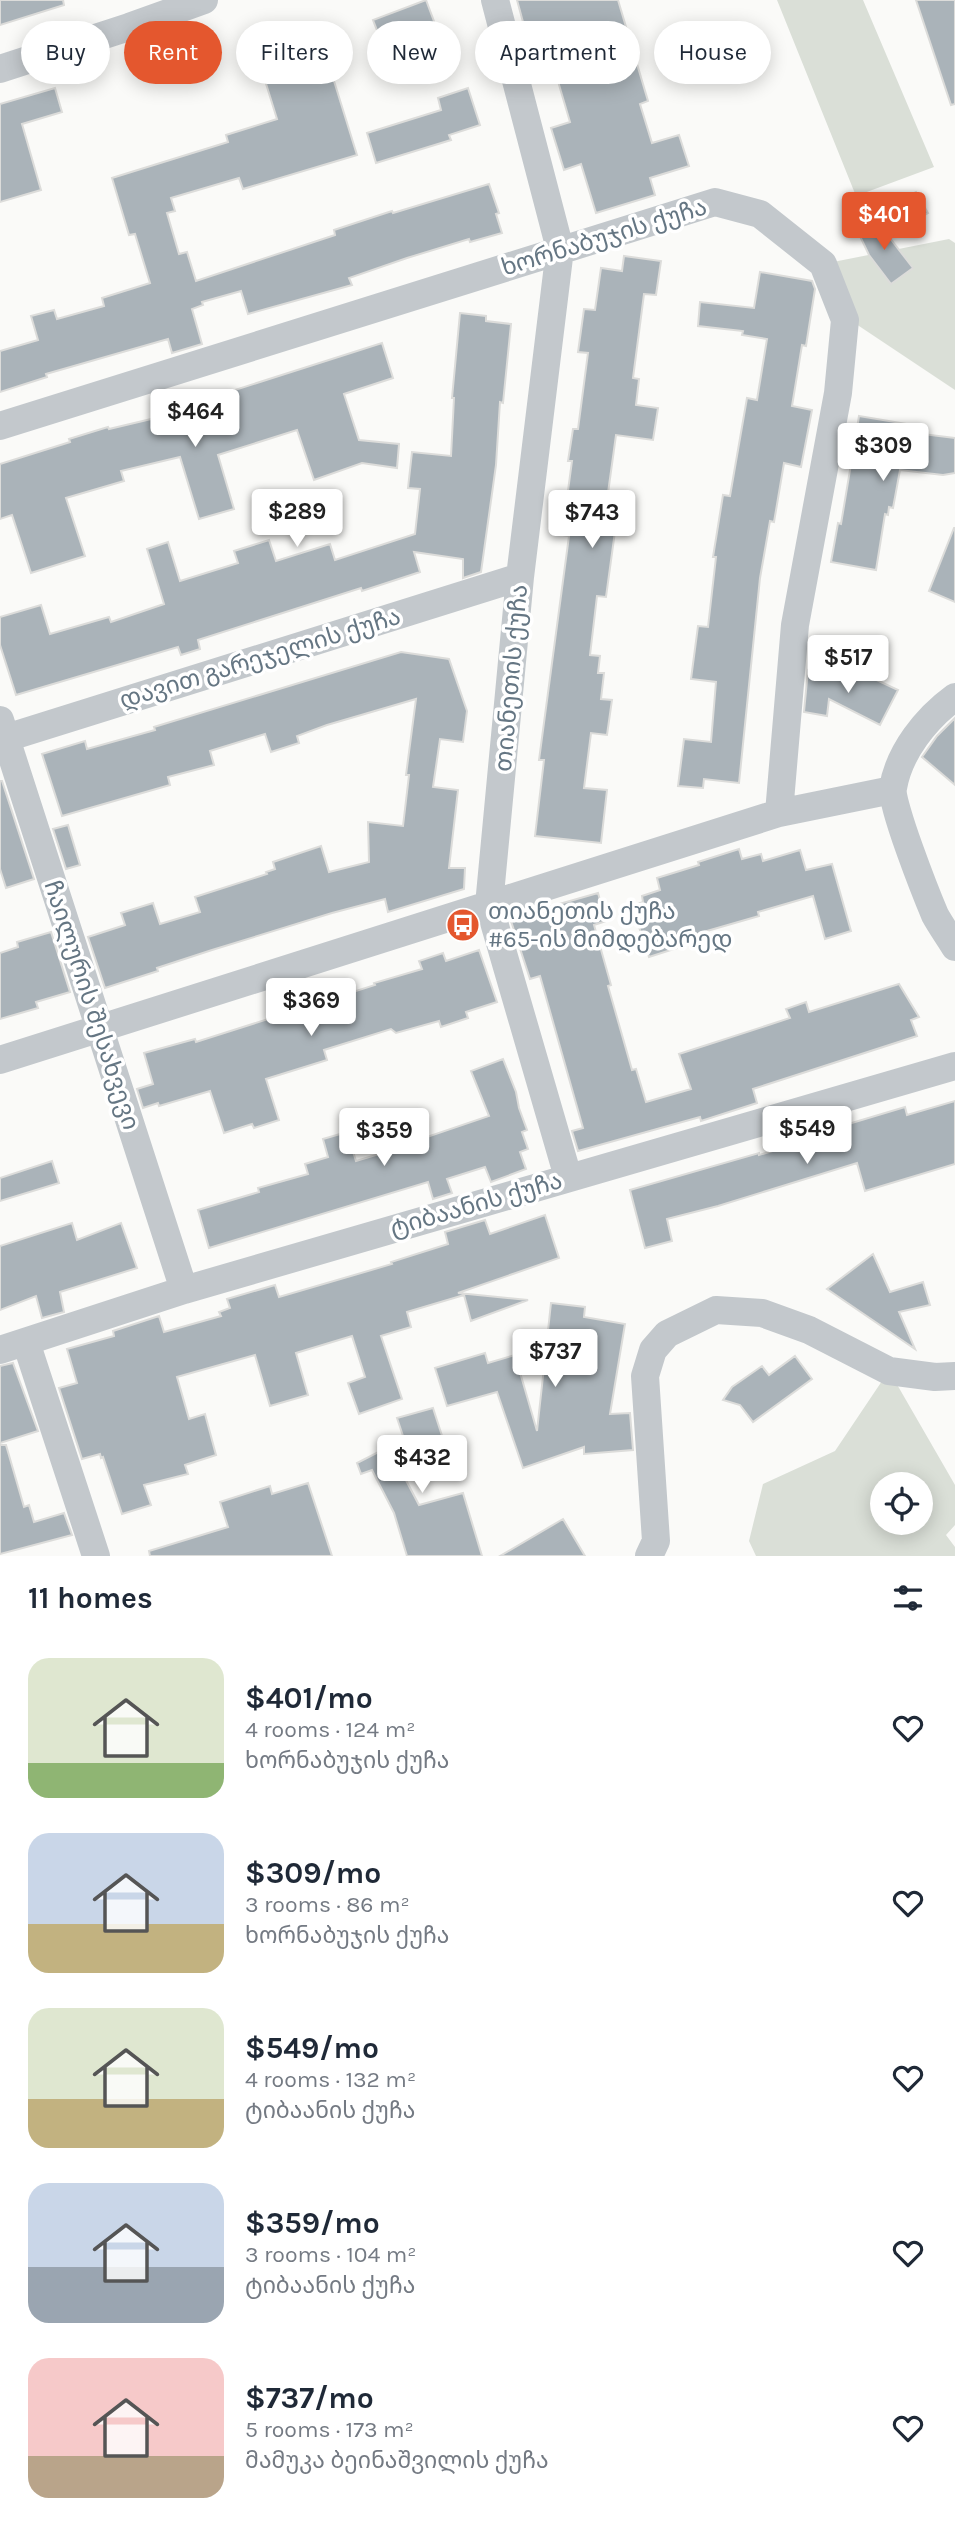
<!DOCTYPE html>
<html lang="en">
<head>
<meta charset="utf-8">
<style>
	:root { --surface:#fff; --page:#f2f2f3; --text:#1f2937; --muted:#747a83; --accent:#e4572e }
	body { margin:0; font-family:Karla,"Noto Sans Georgian",sans-serif; background:var(--page); color:var(--text); height:100vh; display:flex; flex-direction:column; font-size:26px; white-space:nowrap }
	* { box-sizing:border-box; margin:0 }
	p { font-size:23px; color:var(--muted) }
	.icon { flex:none; width:38px; height:38px; fill:none; stroke:currentColor; stroke-width:2; stroke-linecap:round; stroke-linejoin:round }
	.map { position:relative; height:1556px; overflow:hidden }
	.details { display:flex; flex-direction:column; background:var(--surface); flex:1 }
	.details>* { flex:none }
	.top-card { position:absolute; left:21px; top:21px; width:914px; height:63px; display:flex; gap:14px }
	.buttons { position:absolute; left:870px; top:1472px; display:grid; gap:14px }
	.buttons a { display:grid; place-items:center; width:63px; height:63px; border-radius:50%; background:var(--surface); box-shadow:0 4px 18px #0003; font-size:35px }
	.price { position:absolute; translate:-50% -60px; padding:0 16px; border-radius:7px; background:#fff; color:#222; font-size:23px; line-height:46px; filter:drop-shadow(0 2px 4px #0008) }
	.price::after { content:''; position:absolute; left:50%; top:42px; width:21px; height:16px; margin-left:-10px; background:inherit; clip-path:polygon(0 0,100% 0,50% 100%) }
	.price.on { background:var(--accent); color:#fff }
	ul { padding:0; list-style:none }
	li { display:flex; align-items:center; gap:21px; height:175px; padding:0 28px }
	li span { display:grid; place-items:center; flex:none; width:196px; height:140px; border-radius:21px; color:#555 }
	li>.icon { margin-inline-start:auto }
	span .icon { width:84px; height:84px; fill:#fffc; stroke-width:1 }
	li b { font-size:30px }
	h2 { display:flex; justify-content:space-between; align-items:center; height:84px; padding:0 28px; font-size:30px }
	.pill { padding:0 24px; border-radius:32px; background:var(--surface); box-shadow:0 4px 18px #0003; font-size:24px; line-height:63px }
	.pill.on { background:var(--accent); color:#fff }
	.map>svg:first-child { display:block }
	.green { fill:#dadfd7; fill-rule:evenodd }
	.building { fill:#aab3b9; stroke:#dcdcda; stroke-width:2 }
	.lines { fill:none; stroke-linecap:round; stroke-linejoin:round }
	.minor { stroke:#c3c8cc; stroke-width:28 }
	.labels { text-anchor:middle; stroke-width:7; stroke-linejoin:round; paint-order:stroke }
	.street-label { font-size:24px; fill:#657683; stroke:#fff }
	.poi-label { font-size:24px; fill:#657683; stroke:#fff; text-anchor:start }
</style>
</head>
<body>
<div class="map">
<svg width="955" height="1556" viewBox="0 0 955 1556">
	<rect width="100%" height="100%" fill="#fafaf8"/>
	<path class="green" d="M 777,0 L 863,0 L 934,167 L 856,196 Z
		M 949,239 L 955,243 L 955,390 L 850,320 L 823,264 Z
		M 884,1378 L 895,1381 L 955,1485 L 955,1525 L 946,1535 L 955,1547 L 955,1556 L 756,1556 L 749,1541 L 763,1484 L 835,1451 ZM 882,1484 L 920,1484 L 920,1522 L 882,1522 Z"/>
	<path class="building" d="M 0,0 L 63,0 L 64,5 L 0,25 Z
		M 426,0 L 441,40 L 416,50 L 409,33 L 382,43 L 373,20 Z
		M 517,0 L 618,0 L 648,101 L 640,104 L 652,143 L 679,135 L 689,166 L 650,178 L 655,195 L 596,213 L 581,164 L 564,170 L 551,128 L 570,122 L 552,61 L 535,66 Z
		M 916,0 L 955,0 L 955,104 L 951,105 Z
		M 316,23 L 357,155 L 243,189 L 239,178 L 171,198 L 175,211 L 167,213 L 179,254 L 187,252 L 196,281 L 335,235 L 334,230 L 392,211 L 393,213 L 489,184 L 499,213 L 496,214 L 502,233 L 470,242 L 469,239 L 407,258 L 349,278 L 352,285 L 248,314 L 241,291 L 202,302 L 203,305 L 192,309 L 202,344 L 172,353 L 168,339 L 46,374 L 47,377 L 0,392 L 0,351 L 38,340 L 31,316 L 54,310 L 57,319 L 104,306 L 102,298 L 150,283 L 135,234 L 129,235 L 112,178 L 228,142 L 226,135 L 277,119 L 253,42 Z
		M 55,88 L 62,112 L 22,124 L 41,190 L 0,202 L 0,104 Z
		M 468,88 L 480,125 L 449,135 L 451,140 L 376,163 L 367,133 L 441,110 L 438,98 Z
		M 916,192 L 928,213 L 892,231 L 881,210 Z
		M 876,220 L 913,268 L 891,284 L 869,255 L 857,230 Z
		M 624,256 L 661,261 L 656,295 L 644,294 L 633,378 L 639,379 L 636,405 L 658,408 L 653,440 L 616,435 L 608,493 L 620,495 L 606,597 L 597,596 L 590,655 L 600,656 L 598,673 L 604,673 L 601,699 L 612,700 L 607,735 L 591,733 L 584,788 L 607,790 L 601,843 L 535,836 L 544,760 L 539,760 L 569,536 L 562,535 L 572,461 L 568,461 L 573,429 L 578,429 L 588,353 L 578,352 L 584,309 L 595,310 L 601,268 L 622,271 Z
		M 760,272 L 812,281 L 815,289 L 806,346 L 802,345 L 792,406 L 812,410 L 801,467 L 784,463 L 774,522 L 770,521 L 760,578 L 739,783 L 704,779 L 703,788 L 678,786 L 684,739 L 711,742 L 716,682 L 691,679 L 698,626 L 708,627 L 716,557 L 713,557 L 723,495 L 730,496 L 747,398 L 757,400 L 767,339 L 742,335 L 743,331 L 698,326 L 700,302 L 754,308 Z
		M 460,313 L 486,316 L 486,321 L 511,324 L 503,403 L 500,402 L 496,465 L 481,572 L 463,578 L 463,559 L 414,552 L 420,572 L 362,591 L 361,588 L 198,640 L 200,649 L 181,655 L 178,647 L 16,695 L 0,645 L 0,617 L 41,605 L 50,634 L 109,617 L 111,622 L 164,604 L 147,549 L 168,542 L 180,581 L 238,563 L 234,551 L 269,540 L 276,561 L 330,544 L 335,560 L 415,534 L 420,489 L 408,488 L 412,452 L 451,456 L 454,398 L 452,398 Z
		M 382,343 L 393,378 L 344,394 L 359,440 L 399,444 L 397,468 L 362,463 L 314,480 L 297,430 L 218,455 L 234,509 L 199,519 L 180,457 L 121,471 L 124,481 L 66,498 L 85,556 L 31,573 L 12,515 L 0,519 L 0,464 L 70,442 L 69,439 L 108,427 L 109,429 L 189,410 L 188,405 Z
		M 859,416 L 907,424 L 906,432 L 955,438 L 955,473 L 943,475 L 900,470 L 893,508 L 889,507 L 888,515 L 885,514 L 876,570 L 831,562 L 838,523 L 841,524 Z
		M 954,528 L 955,528 L 955,602 L 929,591 Z
		M 401,652 L 449,659 L 467,711 L 463,742 L 440,739 L 433,787 L 458,790 L 449,868 L 465,868 L 464,889 L 388,912 L 385,899 L 332,913 L 212,950 L 157,968 L 158,971 L 105,988 L 88,937 L 125,925 L 121,913 L 153,903 L 160,924 L 200,912 L 195,897 L 267,874 L 266,872 L 275,869 L 273,862 L 321,846 L 329,872 L 369,862 L 368,822 L 403,826 L 409,775 L 406,775 L 416,699 L 327,725 L 297,736 L 299,743 L 271,752 L 265,734 L 210,751 L 214,765 L 168,777 L 170,785 L 62,816 L 42,754 L 85,741 L 87,749 L 155,730 L 154,727 Z
		M 808,670 L 862,679 L 864,674 L 898,690 L 880,725 L 829,699 L 827,716 L 804,712 Z
		M 955,718 L 955,785 L 922,757 L 937,736 Z
		M 0,781 L 2,781 L 34,879 L 6,888 L 0,869 Z
		M 68,825 L 80,865 L 66,869 L 53,829 Z
		M 739,849 L 742,859 L 761,854 L 763,861 L 800,850 L 806,870 L 832,864 L 851,931 L 825,939 L 813,896 L 758,912 L 759,916 L 700,933 L 702,940 L 649,957 L 632,906 L 643,902 L 642,896 L 660,890 L 657,878 L 699,865 L 698,862 Z
		M 598,893 L 606,921 L 594,925 L 611,985 L 608,986 L 632,1070 L 636,1069 L 646,1102 L 691,1089 L 679,1054 L 790,1018 L 786,1009 L 806,1002 L 809,1012 L 899,984 L 919,1017 L 911,1020 L 917,1036 L 753,1089 L 757,1103 L 701,1121 L 700,1117 L 578,1151 L 572,1131 L 583,1128 L 540,976 L 530,979 L 510,918 Z
		M 51,932 L 70,992 L 36,1002 L 38,1008 L 0,1019 L 0,953 L 18,947 L 17,942 Z
		M 479,950 L 497,1002 L 466,1012 L 468,1018 L 441,1027 L 439,1021 L 396,1033 L 391,1029 L 324,1050 L 327,1060 L 266,1079 L 279,1120 L 254,1128 L 252,1124 L 224,1133 L 210,1091 L 159,1106 L 158,1103 L 143,1108 L 137,1089 L 153,1084 L 144,1053 L 195,1039 L 196,1042 L 375,985 L 374,983 L 422,969 L 419,961 L 443,953 L 446,961 Z
		M 503,1059 L 516,1092 L 519,1108 L 527,1130 L 522,1132 L 528,1149 L 520,1152 L 526,1169 L 491,1182 L 485,1167 L 447,1179 L 452,1193 L 433,1199 L 428,1182 L 209,1248 L 198,1210 L 259,1192 L 258,1188 L 308,1174 L 305,1164 L 328,1157 L 323,1139 L 347,1132 L 356,1161 L 416,1143 L 415,1141 L 489,1116 L 471,1071 Z
		M 955,1101 L 955,1164 L 865,1191 L 857,1163 L 718,1206 L 667,1219 L 672,1241 L 645,1248 L 630,1190 L 759,1153 L 759,1155 L 846,1129 L 845,1125 L 905,1107 L 907,1115 Z
		M 52,1161 L 59,1183 L 0,1201 L 0,1178 Z
		M 545,1215 L 559,1258 L 458,1293 L 528,1300 L 471,1321 L 464,1295 L 407,1312 L 411,1327 L 381,1336 L 402,1399 L 359,1414 L 348,1383 L 365,1377 L 352,1336 L 296,1353 L 308,1395 L 270,1406 L 255,1355 L 177,1377 L 189,1419 L 205,1414 L 216,1455 L 185,1465 L 188,1474 L 144,1485 L 151,1505 L 122,1514 L 103,1457 L 101,1458 L 100,1454 L 82,1459 L 59,1388 L 77,1383 L 67,1349 L 114,1336 L 113,1331 L 159,1316 L 164,1332 L 221,1316 L 219,1312 L 230,1308 L 227,1299 L 275,1285 L 279,1297 L 392,1264 L 391,1262 L 448,1244 L 445,1232 L 485,1220 L 490,1234 Z
		M 72,1223 L 77,1240 L 121,1223 L 137,1268 L 60,1292 L 64,1312 L 42,1318 L 36,1296 L 0,1310 L 0,1246 Z
		M 873,1254 L 890,1292 L 923,1282 L 930,1305 L 899,1312 L 915,1349 L 827,1289 Z
		M 551,1303 L 585,1307 L 584,1317 L 625,1324 L 610,1414 L 630,1413 L 633,1450 L 584,1454 L 584,1447 L 523,1468 L 497,1392 L 447,1406 L 435,1368 L 485,1353 L 488,1363 L 515,1355 L 537,1431 Z
		M 795,1356 L 812,1379 L 753,1422 L 740,1405 L 723,1400 L 732,1387 L 762,1366 L 769,1375 Z
		M 13,1363 L 38,1431 L 0,1443 L 0,1366 Z
		M 433,1408 L 446,1448 L 397,1463 L 419,1505 L 463,1493 L 482,1556 L 407,1556 L 394,1513 L 372,1470 L 361,1474 L 357,1463 L 404,1439 L 397,1418 Z
		M 0,1445 L 6,1445 L 24,1507 L 29,1505 L 34,1522 L 64,1513 L 72,1535 L 0,1554 Z
		M 308,1483 L 332,1556 L 150,1556 L 149,1551 L 228,1527 L 220,1502 L 270,1486 L 272,1494 Z
		M 563,1519 L 585,1556 L 500,1556 Z"/>
	<g class="lines">
		<path class="minor" d="M 495,0 L 560,249 L 520,577 L 489,905 L 568,1177
			M 0,69 L 129,27 L 204,0
			M 0,426 L 715,202 L 760,214 L 823,264 L 845,320 L 838,393 L 795,625 L 779,813
			M 955,697 C 926,718 899,752 893,788 C 890,803 927,896 935,915 C 941,926 949,937 955,947
			M 0,720 L 184,1290
			M 0,740 L 520,577
			M 0,1060 L 779,813 L 892,790
			M 26,1342 L 96,1556
			M 0,1350 L 184,1290 L 955,1066
			M 649,1556 L 656,1541 L 645,1376 L 653,1350 L 667,1334 L 716,1310 L 762,1313 L 809,1330 L 889,1371 L 935,1377 L 955,1376"/>
	</g>
	<defs>
		<symbol id="bus-disc" viewBox="-11 -11 22 22"><circle r="9.5" fill="#e4572e" stroke="#fff"/><path d="M-5-6H5V4H4V6H2V4H-2V6H-4V4H-5ZM-3.5-4V0h7V-4ZM-3.5 1.2v1.5H-2V1.2ZM2 1.2v1.5H3.5V1.2Z" fill="#fff"/></symbol>
	</defs>
	<g fill-rule="evenodd">
		<use href="#bus-disc" x="444" y="906" width="38" height="38"/>
	</g>
	<g class="labels">
		<g class="street-label">
			<text transform="translate(604 237) rotate(-17)" y="8">ხორნაბუჯის ქუჩა</text>
			<text transform="translate(260 658) rotate(-17)" y="8">დავით გარეჯელის ქუჩა</text>
			<text transform="translate(511 678) rotate(-85)" y="8">თიანეთის ქუჩა</text>
			<text transform="translate(92 1005) rotate(72)" y="8">ჩაილურის შესახვევი</text>
			<text transform="translate(476 1204) rotate(-16)" y="8">ტიბაანის ქუჩა</text>
		</g>
		<g class="poi-label">
			<text x="488" y="919">თიანეთის ქუჩა<tspan x="488" dy="28">#65-ის მიმდებარედ</tspan></text>
		</g>
	</g>
</svg>
<div class="buttons">
<a><svg class="icon" aria-label="locate" viewBox="0 0 24 24"><circle cx="12" cy="12" r="6"/><path d="M12 2v4M12 18v4M2 12h4M18 12h4"/></svg></a>
</div>
<b class="price on" style="left:884px;top:252px">$401</b>
<b class="price" style="left:195px;top:449px">$464</b>
<b class="price" style="left:883px;top:483px">$309</b>
<b class="price" style="left:297px;top:549px">$289</b>
<b class="price" style="left:592px;top:550px">$743</b>
<b class="price" style="left:848px;top:695px">$517</b>
<b class="price" style="left:311px;top:1038px">$369</b>
<b class="price" style="left:807px;top:1166px">$549</b>
<b class="price" style="left:384px;top:1168px">$359</b>
<b class="price" style="left:555px;top:1389px">$737</b>
<b class="price" style="left:422px;top:1495px">$432</b>
<div class="top-card">
<a class="pill">Buy</a>
<a class="pill on">Rent</a>
<a class="pill">Filters</a>
<a class="pill">New</a>
<a class="pill">Apartment</a>
<a class="pill">House</a>
</div>
</div>
<section class="details">
<h2>11 homes<svg class="icon" aria-label="filters" viewBox="0 0 24 24"><path d="M4 7h16M4 17h16"/><circle cx="9" cy="7" r="2"/><circle cx="15" cy="17" r="2"/></svg></h2>
<ul>
<li><span style="background:linear-gradient(#dfe7d0 75%,#8fb573 0)"><svg class="icon" aria-label="home" viewBox="0 0 24 24"><path d="M3 11l9-7 9 7M6 9v11h12V9"/></svg></span><div><b>$401/mo</b><p>4 rooms · 124 m²</p><p>ხორნაბუჯის ქუჩა</p></div><svg class="icon" aria-label="heart" viewBox="0 0 24 24"><path d="M12 20l-8-8c-3-5 5-10 8-4 3-6 11-1 8 4z"/></svg></li>
<li><span style="background:linear-gradient(#c9d6e8 65%,#c2b280 0)"><svg class="icon" aria-label="home" viewBox="0 0 24 24"><path d="M3 11l9-7 9 7M6 9v11h12V9"/></svg></span><div><b>$309/mo</b><p>3 rooms · 86 m²</p><p>ხორნაბუჯის ქუჩა</p></div><svg class="icon" aria-label="heart" viewBox="0 0 24 24"><path d="M12 20l-8-8c-3-5 5-10 8-4 3-6 11-1 8 4z"/></svg></li>
<li><span style="background:linear-gradient(#dfe7d0 65%,#c2b280 0)"><svg class="icon" aria-label="home" viewBox="0 0 24 24"><path d="M3 11l9-7 9 7M6 9v11h12V9"/></svg></span><div><b>$549/mo</b><p>4 rooms · 132 m²</p><p>ტიბაანის ქუჩა</p></div><svg class="icon" aria-label="heart" viewBox="0 0 24 24"><path d="M12 20l-8-8c-3-5 5-10 8-4 3-6 11-1 8 4z"/></svg></li>
<li><span style="background:linear-gradient(#c9d6e8 60%,#9aa5b1 0)"><svg class="icon" aria-label="home" viewBox="0 0 24 24"><path d="M3 11l9-7 9 7M6 9v11h12V9"/></svg></span><div><b>$359/mo</b><p>3 rooms · 104 m²</p><p>ტიბაანის ქუჩა</p></div><svg class="icon" aria-label="heart" viewBox="0 0 24 24"><path d="M12 20l-8-8c-3-5 5-10 8-4 3-6 11-1 8 4z"/></svg></li>
<li><span style="background:linear-gradient(#f6c9c9 70%,#b9a48a 0)"><svg class="icon" aria-label="home" viewBox="0 0 24 24"><path d="M3 11l9-7 9 7M6 9v11h12V9"/></svg></span><div><b>$737/mo</b><p>5 rooms · 173 m²</p><p>მამუკა ბეინაშვილის ქუჩა</p></div><svg class="icon" aria-label="heart" viewBox="0 0 24 24"><path d="M12 20l-8-8c-3-5 5-10 8-4 3-6 11-1 8 4z"/></svg></li>
</ul>
</section>
</body>
</html>
